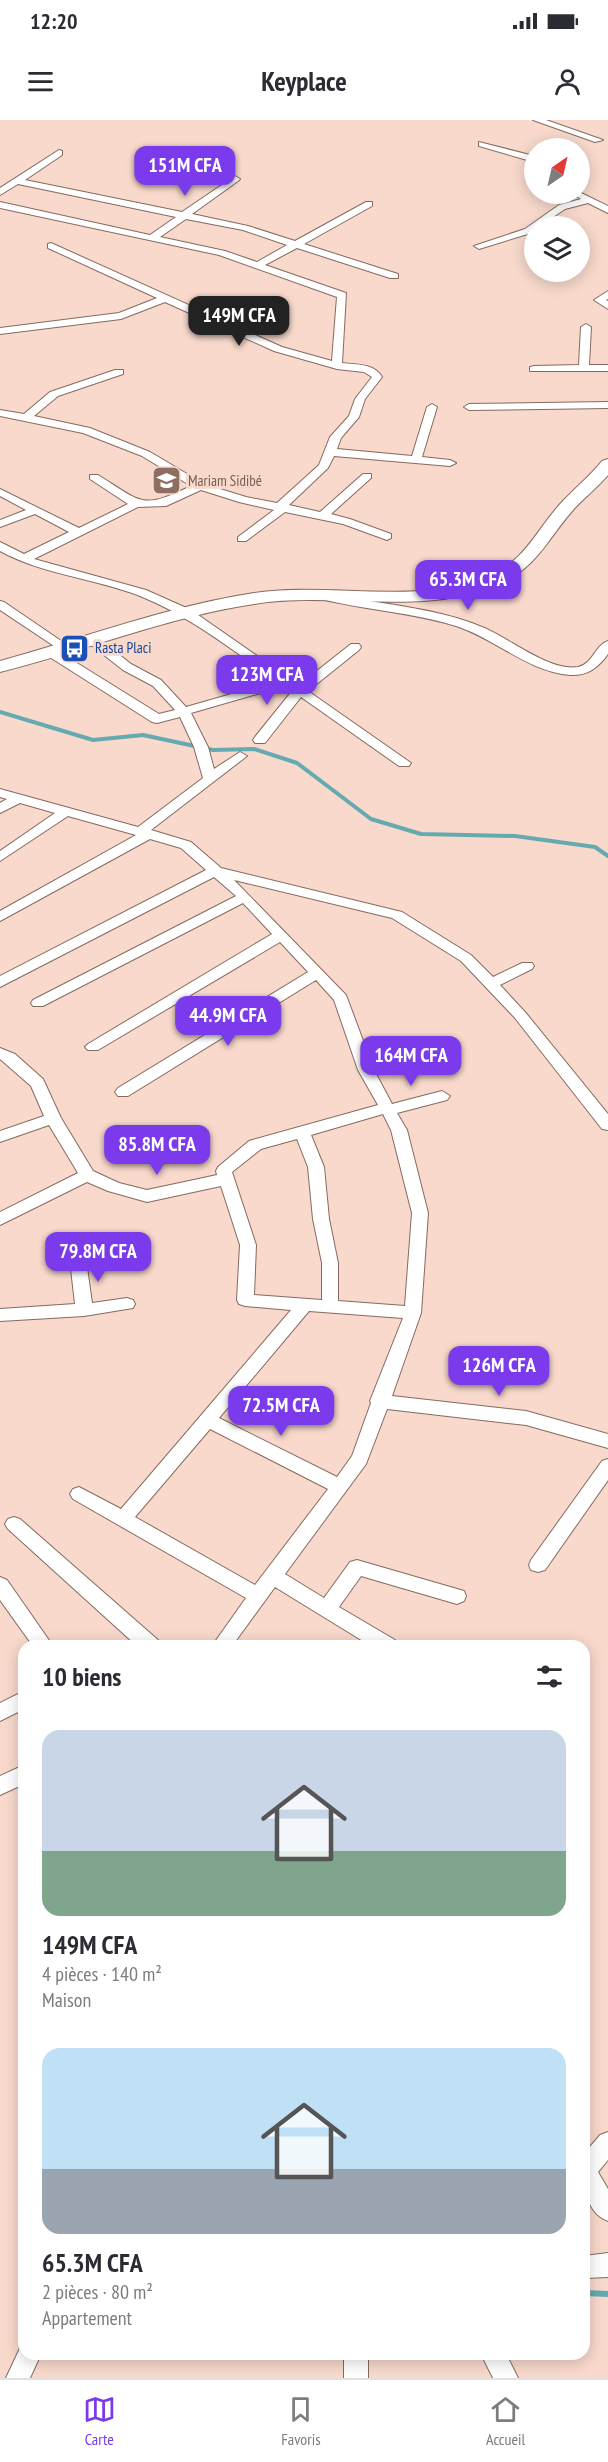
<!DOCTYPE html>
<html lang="fr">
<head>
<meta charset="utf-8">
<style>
	:root { --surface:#fff; --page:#f2f2f3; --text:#2b2b33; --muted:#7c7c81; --line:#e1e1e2; --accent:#7c3aed }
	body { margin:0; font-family:"PT Sans Narrow",sans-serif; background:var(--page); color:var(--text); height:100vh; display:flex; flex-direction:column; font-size:22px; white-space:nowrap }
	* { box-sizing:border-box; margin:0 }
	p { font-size:20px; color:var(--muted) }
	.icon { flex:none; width:33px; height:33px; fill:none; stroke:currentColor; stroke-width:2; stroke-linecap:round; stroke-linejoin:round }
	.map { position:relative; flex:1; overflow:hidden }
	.drawer { position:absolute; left:18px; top:1520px; width:572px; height:720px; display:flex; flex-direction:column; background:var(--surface); border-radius:18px; box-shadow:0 3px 15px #0003 }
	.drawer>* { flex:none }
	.needle { width:39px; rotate:34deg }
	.fabs { position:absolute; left:524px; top:18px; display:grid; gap:12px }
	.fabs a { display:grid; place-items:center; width:66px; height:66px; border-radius:50%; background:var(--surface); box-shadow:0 3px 15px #0003; font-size:30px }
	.price { position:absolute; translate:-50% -51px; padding:0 14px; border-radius:12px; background:var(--accent); color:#fff; font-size:20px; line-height:39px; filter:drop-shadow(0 2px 3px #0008) }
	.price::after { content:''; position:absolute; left:50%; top:36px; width:18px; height:14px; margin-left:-9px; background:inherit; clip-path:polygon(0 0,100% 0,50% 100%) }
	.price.current { background:#222; color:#fff }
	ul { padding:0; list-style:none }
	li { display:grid; align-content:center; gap:12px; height:318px; padding:0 24px }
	li span { display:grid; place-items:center; height:186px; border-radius:18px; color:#555 }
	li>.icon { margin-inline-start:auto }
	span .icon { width:108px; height:108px; fill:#fffc; stroke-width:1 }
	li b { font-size:26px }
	h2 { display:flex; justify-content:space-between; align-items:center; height:72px; padding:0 24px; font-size:26px }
	.status { display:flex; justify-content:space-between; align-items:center; height:42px; padding:0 30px; background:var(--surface); direction:ltr }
	.status svg { height:16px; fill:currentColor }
	header { display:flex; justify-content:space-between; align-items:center; height:78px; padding:0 24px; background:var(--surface); font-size:27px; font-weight:800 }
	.menu { display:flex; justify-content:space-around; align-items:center; height:84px; border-top:2px solid var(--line); background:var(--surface); font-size:16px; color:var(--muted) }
	.menu a { display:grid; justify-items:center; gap:3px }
	.menu .current { color:var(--accent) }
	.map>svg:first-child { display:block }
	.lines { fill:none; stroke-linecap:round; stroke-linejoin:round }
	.stream-far1 { stroke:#64aab0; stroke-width:4 }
	.stream { stroke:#64aab0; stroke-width:6 }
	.street-casing { stroke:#856a5f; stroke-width:2 }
	.secondary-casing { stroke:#856a5f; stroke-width:2 }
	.street { fill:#fff; fill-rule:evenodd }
	.secondary { fill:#fff; fill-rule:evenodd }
	.labels { text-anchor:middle; stroke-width:6; stroke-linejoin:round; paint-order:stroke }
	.far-education-label { font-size:15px; fill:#785e54; stroke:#f8d9cc; text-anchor:start }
	.far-transit-label { font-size:15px; fill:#164399; stroke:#f8d9cc; text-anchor:start }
</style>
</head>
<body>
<div class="status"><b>12:20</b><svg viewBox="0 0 49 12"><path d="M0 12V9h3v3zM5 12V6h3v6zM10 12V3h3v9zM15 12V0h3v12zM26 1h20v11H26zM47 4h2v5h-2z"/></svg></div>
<header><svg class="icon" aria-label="menu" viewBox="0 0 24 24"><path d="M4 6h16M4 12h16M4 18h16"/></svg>Keyplace<svg class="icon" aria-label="person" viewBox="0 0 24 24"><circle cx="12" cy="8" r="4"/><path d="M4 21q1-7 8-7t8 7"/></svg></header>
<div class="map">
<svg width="608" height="2258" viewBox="0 0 608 2258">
	<rect width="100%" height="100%" fill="#f8d9cc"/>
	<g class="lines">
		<path class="stream-far1" d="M 0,592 L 93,620 L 143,615 L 213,630 L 254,629 L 297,643 L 371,699 L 421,714 L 515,716 L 595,727 L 608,736"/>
		<path class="stream" d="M 584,2173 L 608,2174"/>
		<defs>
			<path id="street" d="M 533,0 L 546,0 L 603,20 L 595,22 Z
				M 479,22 L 534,36 L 534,42 L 479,26 Z
				M 59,30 L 62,31 L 62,35 L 25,60 L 182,92 L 235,56 L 240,59 L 238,61 L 192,94 L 248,106 L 295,121 L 366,82 L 372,82 L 372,86 L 304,124 L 398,154 L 398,158 L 390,158 L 297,128 L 265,145 L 346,173 L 342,243 C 357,245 374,243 382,257 L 365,279 L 359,297 L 341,318 L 337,329 L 412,336 L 427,287 L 432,284 L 437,287 L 422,337 L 450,340 L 456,343 L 450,346 L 334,336 L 328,348 L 289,385 L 320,392 L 363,354 L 371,354 L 371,358 L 331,394 L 350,399 L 391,414 L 391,418 L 387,420 L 343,404 L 285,392 L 246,421 L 238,421 L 238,417 L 274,390 L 239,382 L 201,370 L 166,386 L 138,387 L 34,439 L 146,470 L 191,490 L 299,565 L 351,524 L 359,524 L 361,527 L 359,530 L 308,571 L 411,643 L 409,646 L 399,646 L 301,577 L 265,623 L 255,623 L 253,620 L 255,617 L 292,571 L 285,566 L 191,593 L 208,627 L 214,649 L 240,632 L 247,636 L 151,710 L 191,722 L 221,748 L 402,792 L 471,835 L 493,857 L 522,843 L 532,843 L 534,846 L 532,849 L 500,865 L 525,892 L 608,994 L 608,1010 L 602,1009 L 515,898 L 461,841 L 392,798 L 234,760 L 346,875 L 374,950 L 392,984 L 442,971 L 450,976 L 447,980 L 397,993 L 407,1010 L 428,1093 L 421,1193 L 392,1276 L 526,1291 L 608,1314 L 608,1328 L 526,1305 L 387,1289 L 366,1344 L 285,1454 L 324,1478 L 350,1442 L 357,1440 L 464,1471 L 466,1476 L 464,1481 L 457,1484 L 361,1456 L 339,1487 L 395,1520 L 397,1526 L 371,1526 L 275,1467 L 232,1526 L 212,1526 L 246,1478 L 73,1379 L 70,1374 L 73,1369 L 79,1367 L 121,1389 L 291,1190 L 245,1186 L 239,1184 L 237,1180 L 240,1125 L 221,1066 L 147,1082 L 108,1071 L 87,1062 L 0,1105 L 0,1092 L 78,1053 L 49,1005 L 0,1022 L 0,1011 L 44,996 L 31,966 L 0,939 L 0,928 L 15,934 L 43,959 L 61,998 L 93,1051 L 119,1063 L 147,1070 L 217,1055 L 216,1051 L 218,1047 L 249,1021 L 378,985 L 358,950 L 334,880 L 316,860 L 128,976 L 118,976 L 115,972 L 118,968 L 308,852 L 280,822 L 98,930 L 88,930 L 85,927 L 88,924 L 272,814 L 243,783 L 43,886 L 33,886 L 31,883 L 33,880 L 236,776 L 214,757 L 0,867 L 0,856 L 206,750 L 181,728 L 150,719 L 0,801 L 0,791 L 136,715 L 68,696 L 0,741 L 0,731 L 55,693 L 20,683 L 0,693 L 0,683 L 7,679 L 0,677 L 0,669 L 138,707 L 203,658 L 194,627 L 180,597 L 157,603 L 152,602 L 48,536 L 46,533 L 48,530 L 56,530 L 159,594 L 175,590 L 153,566 L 123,550 L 90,524 L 88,521 L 90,518 L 98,518 L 131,544 L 161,560 L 186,587 L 277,561 C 232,530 190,496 140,476 C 94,458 44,455 0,431 L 0,422 L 24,434 L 69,412 L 35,394 L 0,407 L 0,400 L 26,390 L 0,376 L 0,369 L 79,408 L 128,384 L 90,359 L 90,355 L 98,355 C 143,383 141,390 191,366 L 142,336 L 83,313 L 0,296 L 0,290 L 24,294 L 50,272 L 115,250 L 123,250 L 123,254 L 58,276 L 34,296 L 90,308 L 150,332 L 204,364 L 246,377 L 277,383 L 319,345 L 330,317 L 349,296 L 355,279 L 372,257 L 364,252 L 337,249 L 274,231 L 165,182 L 121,199 L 0,214 L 0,208 L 119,193 L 157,178 L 48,128 L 48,124 L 51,123 L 282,227 L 332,241 L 337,177 L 219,135 L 0,88 L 0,82 L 150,115 L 176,97 L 18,64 L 0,75 L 0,68 ZM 186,99 L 243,110 L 287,125 L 257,142 L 225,131 L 160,117 ZM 383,994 L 391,1010 L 412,1093 L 405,1186 L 338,1181 L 338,1143 L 329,1099 L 324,1047 L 311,1015 ZM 297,1019 L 308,1047 L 313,1099 L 322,1143 L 322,1180 L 254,1175 L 256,1125 L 232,1052 L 261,1029 ZM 309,1191 L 403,1198 L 370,1281 L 371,1283 L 352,1336 L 337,1357 L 219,1298 ZM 210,1309 L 328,1369 L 255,1465 L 135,1397 Z
				M 579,72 L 608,86 L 608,93 L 588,83 L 565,89 L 540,106 L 534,106 L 531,113 L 479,129 L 474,126 L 525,109 L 559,85 L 581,79 L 575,75 Z
				M 608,171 L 608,179 L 606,180 L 608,181 L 608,189 L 594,180 Z
				M 586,204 L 591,207 L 589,245 L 608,245 L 608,251 L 530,251 L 530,247 L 534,246 L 579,245 L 581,207 Z
				M 608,282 L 608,288 L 469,290 L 464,287 L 469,284 Z
				M 325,472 C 376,485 432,486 482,507 C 508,517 549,552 578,547 C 593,544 595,525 608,521 L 608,534 C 598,548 587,556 570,555 C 529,552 494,518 456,506 C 412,492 365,490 321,479 L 319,476 Z
				M 0,481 L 4,482 L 73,529 L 67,533 L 63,532 L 0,490 Z
				M 78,1134 L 84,1136 L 86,1140 L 92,1183 L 127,1178 L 133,1180 L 135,1184 L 133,1188 L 84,1196 L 0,1201 L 0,1189 L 75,1184 L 70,1140 L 72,1136 Z
				M 608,1339 L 608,1360 L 545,1450 L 538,1452 L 531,1450 L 529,1445 L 531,1440 L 602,1341 Z
				M 14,1397 L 20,1399 L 158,1520 L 160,1526 L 137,1526 L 8,1409 L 5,1404 L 8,1399 Z
				M 0,1457 L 7,1460 L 53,1526 L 33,1526 L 0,1480 Z
				M 24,1571 L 24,1589 L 0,1601 L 0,1583 Z
				M 24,1645 L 24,1664 L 0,1675 L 0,1656 Z
				M 608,2012 L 608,2040 L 598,2052 L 608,2069 L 608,2101 C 582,2091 584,2058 584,2034 L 600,2015 Z
				M 608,2133 L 608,2157 L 584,2158 L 584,2136 Z
				M 24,2224 L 24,2234 L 41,2234 L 30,2258 L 6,2258 L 21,2226 Z
				M 344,2234 L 368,2234 L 368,2258 L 344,2258 Z
				M 481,2234 L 506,2234 L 518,2258 L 493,2258 Z"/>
			<path id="secondary" d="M 608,339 L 608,355 C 597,368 584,378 573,390 C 546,421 537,448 497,465 C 420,497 333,471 254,484 C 167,497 85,531 0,552 L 0,541 C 84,518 168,486 254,473 C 326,462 418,485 485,458 C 527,440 533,414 561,383 C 575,368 590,356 602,341 Z"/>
		</defs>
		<use href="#street" class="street-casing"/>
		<use href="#secondary" class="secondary-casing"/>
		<use href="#street" class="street"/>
		<use href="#secondary" class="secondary"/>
	</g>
	<defs>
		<symbol id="school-square" viewBox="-11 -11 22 22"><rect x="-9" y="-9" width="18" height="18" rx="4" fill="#8d6e63" stroke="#f8d9cc"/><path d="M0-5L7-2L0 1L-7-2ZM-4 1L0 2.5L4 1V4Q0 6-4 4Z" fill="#fff"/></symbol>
		<symbol id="bus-square" viewBox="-11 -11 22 22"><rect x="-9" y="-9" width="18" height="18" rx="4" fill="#1a4fb4" stroke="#f8d9cc"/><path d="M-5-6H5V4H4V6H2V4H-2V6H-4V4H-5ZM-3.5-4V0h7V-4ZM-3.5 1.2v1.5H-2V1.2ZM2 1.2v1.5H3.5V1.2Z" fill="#fff"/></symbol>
	</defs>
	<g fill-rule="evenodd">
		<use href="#school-square" x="150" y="344" width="33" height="33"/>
		<use href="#bus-square" x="58" y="512" width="33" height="33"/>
	</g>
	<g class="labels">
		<g class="far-education-label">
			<text x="188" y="366">Mariam Sidibé</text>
		</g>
		<g class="far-transit-label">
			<text x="95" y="533">Rasta Placi</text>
		</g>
	</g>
</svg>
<div class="fabs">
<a><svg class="needle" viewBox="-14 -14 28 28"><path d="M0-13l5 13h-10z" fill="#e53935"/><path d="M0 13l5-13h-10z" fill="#7c7c81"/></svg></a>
<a><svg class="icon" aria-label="layers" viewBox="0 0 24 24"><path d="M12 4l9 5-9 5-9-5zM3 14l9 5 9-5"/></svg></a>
</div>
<b class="price" style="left:185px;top:77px">151M CFA</b>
<b class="price current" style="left:239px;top:227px">149M CFA</b>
<b class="price" style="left:468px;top:491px">65.3M CFA</b>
<b class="price" style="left:267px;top:586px">123M CFA</b>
<b class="price" style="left:228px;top:927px">44.9M CFA</b>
<b class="price" style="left:411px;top:967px">164M CFA</b>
<b class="price" style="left:157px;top:1056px">85.8M CFA</b>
<b class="price" style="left:98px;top:1163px">79.8M CFA</b>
<b class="price" style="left:499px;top:1277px">126M CFA</b>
<b class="price" style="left:281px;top:1317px">72.5M CFA</b>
<section class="drawer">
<h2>10 biens<svg class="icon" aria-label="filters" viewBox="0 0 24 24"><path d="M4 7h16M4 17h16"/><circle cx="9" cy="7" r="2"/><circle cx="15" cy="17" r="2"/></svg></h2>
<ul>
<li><span style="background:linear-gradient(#c9d6e8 65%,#7fa58c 0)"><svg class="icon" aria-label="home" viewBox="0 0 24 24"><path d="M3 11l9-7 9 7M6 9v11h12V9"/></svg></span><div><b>149M CFA</b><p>4 pièces · 140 m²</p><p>Maison</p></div></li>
<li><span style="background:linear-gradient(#bfe0f5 65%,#9aa5b1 0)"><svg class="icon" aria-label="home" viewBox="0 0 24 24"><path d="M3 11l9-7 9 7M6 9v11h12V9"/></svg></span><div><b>65.3M CFA</b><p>2 pièces · 80 m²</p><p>Appartement</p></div></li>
</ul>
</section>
</div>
<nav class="menu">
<a class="current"><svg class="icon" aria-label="map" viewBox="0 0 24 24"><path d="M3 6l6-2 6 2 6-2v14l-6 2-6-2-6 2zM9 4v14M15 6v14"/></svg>Carte</a>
<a><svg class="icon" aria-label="saved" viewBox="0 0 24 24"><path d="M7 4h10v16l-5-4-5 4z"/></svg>Favoris</a>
<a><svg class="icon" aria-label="home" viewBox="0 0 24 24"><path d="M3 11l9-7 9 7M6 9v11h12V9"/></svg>Accueil</a>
</nav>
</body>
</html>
